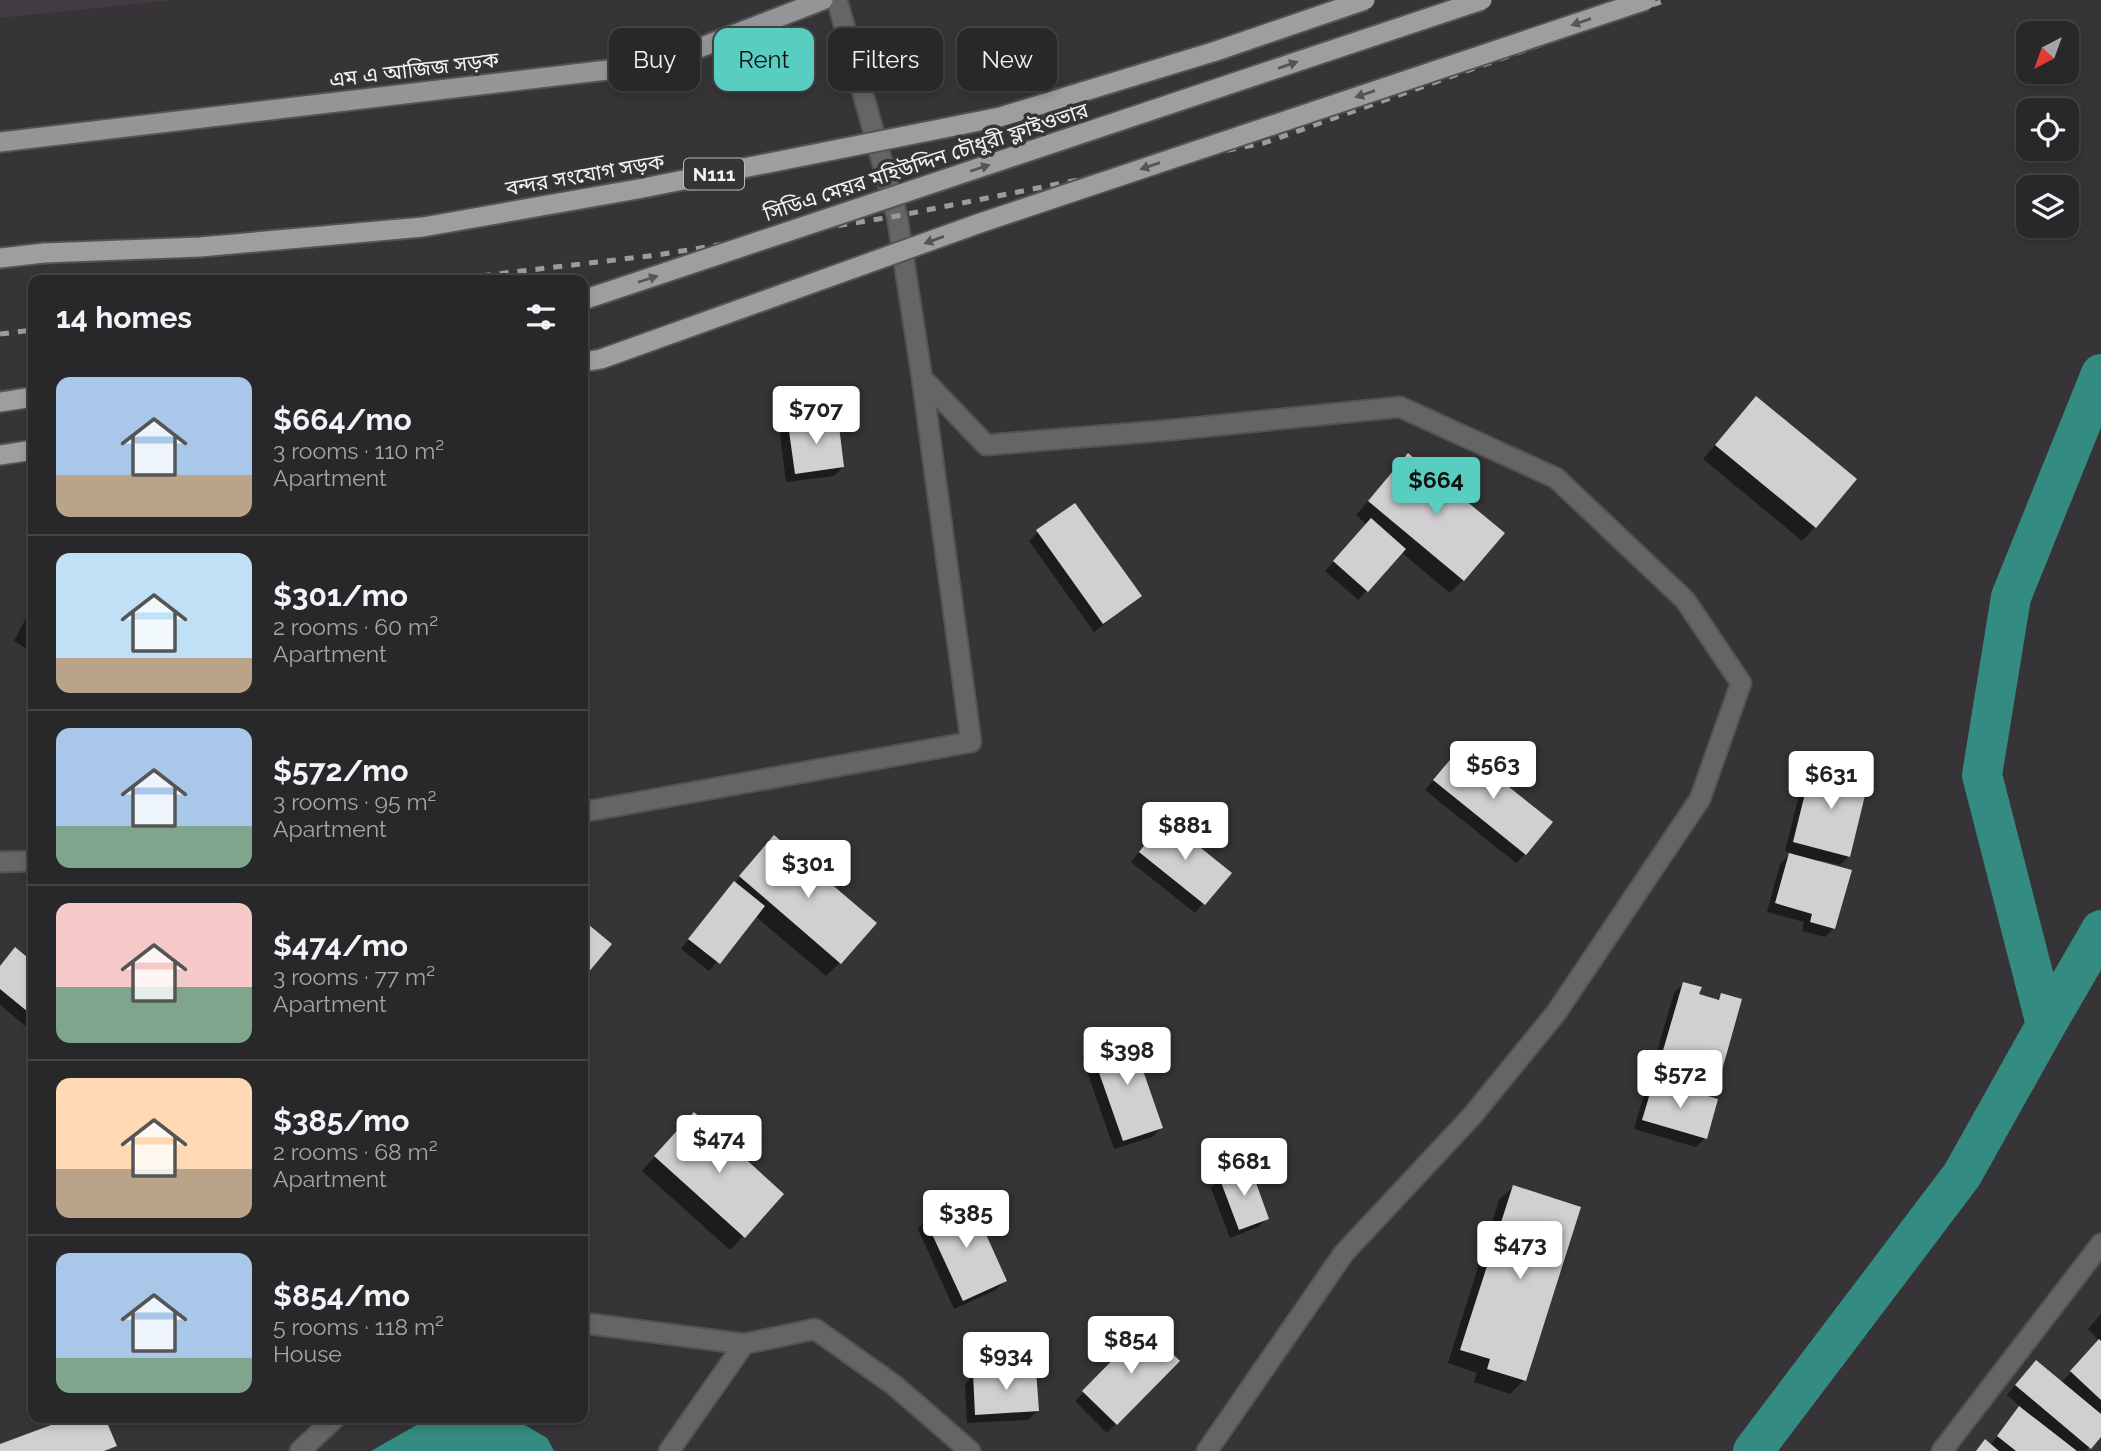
<!DOCTYPE html>
<html lang="en">
<head>
<meta charset="utf-8">
<style>
	:root { --surface:#282729; --page:#302f31; --text:#f1f3f6; --muted:#a5a5a8; --line:#444446; --accent:#58cec0 }
	body { margin:0; font-family:Raleway,"Noto Sans Bengali",sans-serif; background:var(--page); color:var(--text); height:100vh; display:flex; flex-direction:column; font-size:26px; white-space:nowrap }
	* { box-sizing:border-box; margin:0 }
	p { font-size:23px; color:var(--muted) }
	.icon { flex:none; width:38px; height:38px; fill:none; stroke:currentColor; stroke-width:2; stroke-linecap:round; stroke-linejoin:round }
	.map { position:relative; flex:1; overflow:hidden }
	.panel { position:absolute; left:28px; top:275px; width:560px; height:1148px; display:flex; flex-direction:column; background:var(--surface); border-radius:14px; box-shadow:0 4px 10px #0003,0 0 0 2px var(--line) }
	.panel>* { flex:none }
	.top-card { position:absolute; left:609px; top:28px; width:665px; height:63px; display:flex; gap:14px }
	.needle { width:46px; rotate:221deg }
	.fabs { position:absolute; left:2016px; top:21px; display:grid; gap:14px }
	.fabs a { display:grid; place-items:center; width:63px; height:63px; border-radius:14px; background:var(--surface); box-shadow:0 4px 10px #0003,0 0 0 2px var(--line); font-size:35px }
	.price { position:absolute; translate:-50% -60px; padding:0 16px; border-radius:7px; background:#fff; color:#222; font-size:23px; line-height:46px; filter:drop-shadow(0 2px 4px #0008) }
	.price::after { content:''; position:absolute; left:50%; top:42px; width:21px; height:16px; margin-left:-10px; background:inherit; clip-path:polygon(0 0,100% 0,50% 100%) }
	.price.on { background:var(--accent); color:#111 }
	ul { padding:0; list-style:none }
	li { display:flex; align-items:center; gap:21px; height:175px; padding:0 28px }
	li+li { border-top:2px solid var(--line) }
	li span { display:grid; place-items:center; flex:none; width:196px; height:140px; border-radius:14px; color:#555 }
	li>.icon { margin-inline-start:auto }
	span .icon { width:84px; height:84px; fill:#fffc; stroke-width:1 }
	li b { font-size:30px }
	h2 { display:flex; justify-content:space-between; align-items:center; height:84px; padding:0 28px; font-size:30px }
	.tag { padding:0 24px; border-radius:14px; background:var(--surface); box-shadow:0 4px 10px #0003,0 0 0 2px var(--line); font-size:24px; line-height:63px }
	.tag.on { background:var(--accent); color:#111 }
	.map>svg:first-child { display:block }
	.built { fill:#423b42 }
	.water { fill:#348b81 }
	.shadow { fill:#0007 }
	.lines { fill:none; stroke-linecap:round; stroke-linejoin:round }
	.canal { stroke:#348b81; stroke-width:40 }
	.building { fill:#d2cfd2 }
	.minor-casing { stroke:#545255; stroke-width:23 }
	.primary-casing { stroke:#545255; stroke-width:23 }
	.trunk-casing { stroke:#545255; stroke-width:23 }
	.minor { stroke:#666566; stroke-width:19 }
	.primary { stroke:#969496; stroke-width:19 }
	.trunk { stroke:#a09da0; stroke-width:19 }
	.rail { stroke:#9d9b9e; stroke-width:5; stroke-dasharray:9 9; stroke-linecap:butt }
	.trunk-bridge-casing { stroke:#545255; stroke-width:23; stroke-linecap:butt }
	.trunk-bridge { stroke:#a09da0; stroke-width:19 }
	.oneway { fill:#565456 }
	.labels { text-anchor:middle; stroke-width:7; stroke-linejoin:round; paint-order:stroke }
	.shield { fill:#363437; stroke:#bbb9bb; stroke-width:2 }
	.shield-label { font-size:19px; font-weight:bold; fill:#f4f2f4 }
	.street-label { font-size:21px; fill:#f4f2f4; stroke:#363437 }
</style>
</head>
<body>
<div class="map">
<svg width="2101" height="1451" viewBox="0 0 2101 1451">
	<rect width="100%" height="100%" fill="#363437"/>
	<path class="built" d="M 0,0 L 174,0 L 0,18 Z"/>
	<path class="water" d="M 429,1418 L 513,1418 L 547,1438 L 554,1451 L 371,1451 Z"/>
	<path class="shadow" d="M 1756,398 L 1815,527 L 1802,541 L 1703,459 Z
		M 789,425 L 843,467 L 834,476 L 786,482 L 780,434 Z
		M 1408,455 L 1463,580 L 1450,593 L 1401,552 L 1358,600 L 1325,571 L 1367,525 L 1356,515 Z
		M 1038,532 L 1140,596 L 1094,632 L 1029,541 Z
		M 33,605 L 33,652 L 14,641 Z
		M 1460,750 L 1525,854 L 1516,863 L 1425,790 Z
		M 1813,767 L 1849,856 L 1840,865 L 1819,860 L 1834,928 L 1825,937 L 1802,931 L 1804,922 L 1767,912 L 1780,864 L 1791,853 L 1785,851 L 1804,776 Z
		M 1157,830 L 1229,873 L 1195,913 L 1131,862 Z
		M 761,851 L 840,962 L 826,976 L 755,916 L 709,971 L 681,949 Z
		M 15,950 L 33,964 L 33,1032 L 0,1005 L 0,966 Z
		M 1683,984 L 1697,995 L 1716,1001 L 1722,995 L 1715,1087 L 1705,1097 L 1705,1138 L 1696,1147 L 1634,1129 L 1645,1091 L 1655,1081 L 1649,1079 L 1674,993 Z
		M 1091,1048 L 1161,1128 L 1152,1137 L 1114,1149 L 1082,1057 Z
		M 681,1128 L 743,1236 L 730,1250 L 642,1171 Z
		M 1220,1179 L 1267,1218 L 1258,1227 L 1230,1238 L 1211,1188 Z
		M 1513,1187 L 1524,1380 L 1510,1394 L 1474,1382 L 1477,1373 L 1448,1363 L 1499,1200 Z
		M 926,1220 L 1005,1281 L 996,1290 L 954,1309 L 918,1229 Z
		M 2101,1314 L 2101,1411 L 2098,1414 L 2101,1416 L 2101,1434 L 2086,1451 L 1976,1451 L 1990,1445 L 2021,1407 L 2007,1395 L 2027,1371 L 2061,1383 L 2100,1341 L 2088,1329 Z
		M 1145,1329 L 1178,1361 L 1107,1433 L 1075,1401 Z
		M 974,1375 L 1037,1411 L 1028,1420 L 967,1423 L 965,1384 Z"/>
	<g class="lines">
		<path class="canal" d="M 2046,1025 L 2101,930
			M 1753,1451 L 1962,1175 L 2046,1025 L 1982,775 L 2011,597 L 2101,374"/>
	</g>
	<path class="building" d="M 1756,396 L 1857,479 L 1816,528 L 1715,445 Z
		M 838,418 L 844,467 L 795,474 L 788,424 Z
		M 1408,453 L 1505,533 L 1464,581 L 1368,501 Z
		M 1075,503 L 1142,596 L 1103,624 L 1036,530 Z
		M 1371,518 L 1406,549 L 1368,592 L 1333,561 Z
		M 1460,748 L 1553,822 L 1526,855 L 1433,780 Z
		M 1812,765 L 1869,779 L 1850,857 L 1793,842 Z
		M 1165,819 L 1232,873 L 1205,905 L 1139,852 Z
		M 774,835 L 877,923 L 841,964 L 739,876 Z
		M 1789,853 L 1852,870 L 1835,929 L 1810,922 L 1812,914 L 1775,903 Z
		M 734,881 L 765,906 L 720,964 L 688,939 Z
		M 583,920 L 612,944 L 583,979 Z
		M 15,947 L 33,962 L 33,1016 L 0,989 L 0,966 Z
		M 1683,982 L 1702,987 L 1699,994 L 1719,1000 L 1721,993 L 1742,999 L 1717,1088 L 1657,1071 Z
		M 1130,1033 L 1163,1128 L 1123,1141 L 1090,1047 Z
		M 1654,1080 L 1718,1099 L 1707,1139 L 1642,1120 Z
		M 694,1112 L 784,1194 L 745,1238 L 654,1156 Z
		M 1250,1166 L 1269,1219 L 1239,1230 L 1219,1177 Z
		M 1513,1185 L 1581,1207 L 1526,1381 L 1487,1369 L 1490,1359 L 1460,1350 Z
		M 970,1199 L 1007,1281 L 963,1301 L 925,1219 Z
		M 1145,1327 L 1180,1361 L 1117,1425 L 1082,1391 Z
		M 2099,1339 L 2101,1341 L 2101,1400 L 2070,1371 Z
		M 2036,1360 L 2101,1414 L 2101,1437 L 2091,1449 L 2015,1385 Z
		M 1036,1370 L 1039,1411 L 975,1415 L 973,1373 Z
		M 2019,1406 L 2077,1451 L 2016,1451 L 1997,1436 Z
		M 70,1418 L 105,1418 L 117,1446 L 104,1451 L 0,1451 L 0,1444 Z
		M 1985,1439 L 1999,1451 L 1976,1451 Z"/>
	<g class="lines">
		<defs>
			<path id="minor" d="M 837,0 L 897,216 L 922,378 L 986,445 L 1171,430 L 1400,407 L 1556,478 L 1685,600 L 1741,683 L 1700,799 L 1556,1013 L 1472,1116 L 1344,1253 L 1207,1451
				M 583,812 L 971,742 L 922,378
				M 0,862 L 33,861
				M 583,1323 L 744,1344
				M 300,1451 L 335,1418
				M 669,1451 L 744,1344 L 815,1329 L 894,1385 L 970,1451
				M 1942,1451 L 2101,1244"/>
			<path id="primary" d="M 0,142 L 658,64 L 823,0"/>
			<path id="trunk" d="M 0,258 L 44,253
				M 0,402 L 33,397
				M 0,455 L 33,450"/>
		</defs>
		<use href="#minor" class="minor-casing"/>
		<use href="#primary" class="primary-casing"/>
		<use href="#trunk" class="trunk-casing"/>
		<use href="#minor" class="minor"/>
		<use href="#primary" class="primary"/>
		<use href="#trunk" class="trunk"/>
		<path class="rail" d="M 446,280 L 657,255 L 897,216 L 1264,143 L 1666,0
			M 0,334 L 33,330"/>
		<defs>
			<path id="trunk-bridge" d="M 44,253 L 200,247 L 423,227 L 638,189 L 1000,117 L 1216,51 L 1365,0
				M 583,300 L 1482,0
				M 583,362 L 601,359 L 980,223 L 1646,0"/>
		</defs>
		<use href="#trunk-bridge" class="trunk-bridge-casing"/>
		<use href="#trunk-bridge" class="trunk-bridge"/>
	</g>
	<defs><path id="oneway-solid" d="M-6-.8H1V-3.2L6.5 0L1 3.2V.8H-6Z" transform="scale(1.75)"/></defs>
	<g class="oneway">
		<use href="#oneway-solid" transform="translate(1581 22) rotate(161)"/>
		<use href="#oneway-solid" transform="translate(1288 65) rotate(-19)"/>
		<use href="#oneway-solid" transform="translate(1365 94) rotate(161)"/>
		<use href="#oneway-solid" transform="translate(1150 166) rotate(161)"/>
		<use href="#oneway-solid" transform="translate(980 168) rotate(-18)"/>
		<use href="#oneway-solid" transform="translate(934 240) rotate(160)"/>
		<use href="#oneway-solid" transform="translate(648 279) rotate(-18)"/>
	</g>
	<g class="labels">
		<rect class="shield" x="684" y="158.5" width="60" height="31" rx="5"/>
		<g class="shield-label">
			<text x="714" y="181">N111</text>
		</g>
		<g class="street-label">
			<text transform="translate(414 70) rotate(-7)" y="7">এম এ আজিজ সড়ক</text>
			<text transform="translate(926 162) rotate(-18)" y="7">সিডিএ মেয়র মহিউদ্দিন চৌধুরী ফ্লাইওভার</text>
			<text transform="translate(585 175) rotate(-10)" y="7">বন্দর সংযোগ সড়ক</text>
		</g>
	</g>
</svg>
<div class="fabs">
<a><svg class="needle" viewBox="-14 -14 28 28"><path d="M0-13l5 13h-10z" fill="#e53935"/><path d="M0 13l5-13h-10z" fill="#a5a5a8"/></svg></a>
<a><svg class="icon" aria-label="locate" viewBox="0 0 24 24"><circle cx="12" cy="12" r="6"/><path d="M12 2v4M12 18v4M2 12h4M18 12h4"/></svg></a>
<a><svg class="icon" aria-label="layers" viewBox="0 0 24 24"><path d="M12 4l9 5-9 5-9-5zM3 14l9 5 9-5"/></svg></a>
</div>
<b class="price" style="left:816px;top:446px">$707</b>
<b class="price on" style="left:1436px;top:517px">$664</b>
<b class="price" style="left:1493px;top:801px">$563</b>
<b class="price" style="left:1831px;top:811px">$631</b>
<b class="price" style="left:1185px;top:862px">$881</b>
<b class="price" style="left:808px;top:900px">$301</b>
<b class="price" style="left:1127px;top:1087px">$398</b>
<b class="price" style="left:1680px;top:1110px">$572</b>
<b class="price" style="left:719px;top:1175px">$474</b>
<b class="price" style="left:1244px;top:1198px">$681</b>
<b class="price" style="left:966px;top:1250px">$385</b>
<b class="price" style="left:1520px;top:1281px">$473</b>
<b class="price" style="left:1131px;top:1376px">$854</b>
<b class="price" style="left:1006px;top:1392px">$934</b>
<div class="top-card">
<a class="tag">Buy</a>
<a class="tag on">Rent</a>
<a class="tag">Filters</a>
<a class="tag">New</a>
</div>
<section class="panel">
<h2>14 homes<svg class="icon" aria-label="filters" viewBox="0 0 24 24"><path d="M4 7h16M4 17h16"/><circle cx="9" cy="7" r="2"/><circle cx="15" cy="17" r="2"/></svg></h2>
<ul>
<li><span style="background:linear-gradient(#a9c7e8 70%,#b9a48a 0)"><svg class="icon" aria-label="home" viewBox="0 0 24 24"><path d="M3 11l9-7 9 7M6 9v11h12V9"/></svg></span><div><b>$664/mo</b><p>3 rooms · 110 m²</p><p>Apartment</p></div></li>
<li><span style="background:linear-gradient(#bfe0f5 75%,#b9a48a 0)"><svg class="icon" aria-label="home" viewBox="0 0 24 24"><path d="M3 11l9-7 9 7M6 9v11h12V9"/></svg></span><div><b>$301/mo</b><p>2 rooms · 60 m²</p><p>Apartment</p></div></li>
<li><span style="background:linear-gradient(#a9c7e8 70%,#7fa58c 0)"><svg class="icon" aria-label="home" viewBox="0 0 24 24"><path d="M3 11l9-7 9 7M6 9v11h12V9"/></svg></span><div><b>$572/mo</b><p>3 rooms · 95 m²</p><p>Apartment</p></div></li>
<li><span style="background:linear-gradient(#f6c9c9 60%,#7fa58c 0)"><svg class="icon" aria-label="home" viewBox="0 0 24 24"><path d="M3 11l9-7 9 7M6 9v11h12V9"/></svg></span><div><b>$474/mo</b><p>3 rooms · 77 m²</p><p>Apartment</p></div></li>
<li><span style="background:linear-gradient(#ffd9b3 65%,#b9a48a 0)"><svg class="icon" aria-label="home" viewBox="0 0 24 24"><path d="M3 11l9-7 9 7M6 9v11h12V9"/></svg></span><div><b>$385/mo</b><p>2 rooms · 68 m²</p><p>Apartment</p></div></li>
<li><span style="background:linear-gradient(#a9c7e8 75%,#7fa58c 0)"><svg class="icon" aria-label="home" viewBox="0 0 24 24"><path d="M3 11l9-7 9 7M6 9v11h12V9"/></svg></span><div><b>$854/mo</b><p>5 rooms · 118 m²</p><p>House</p></div></li>
</ul>
</section>
</div>
</body>
</html>
